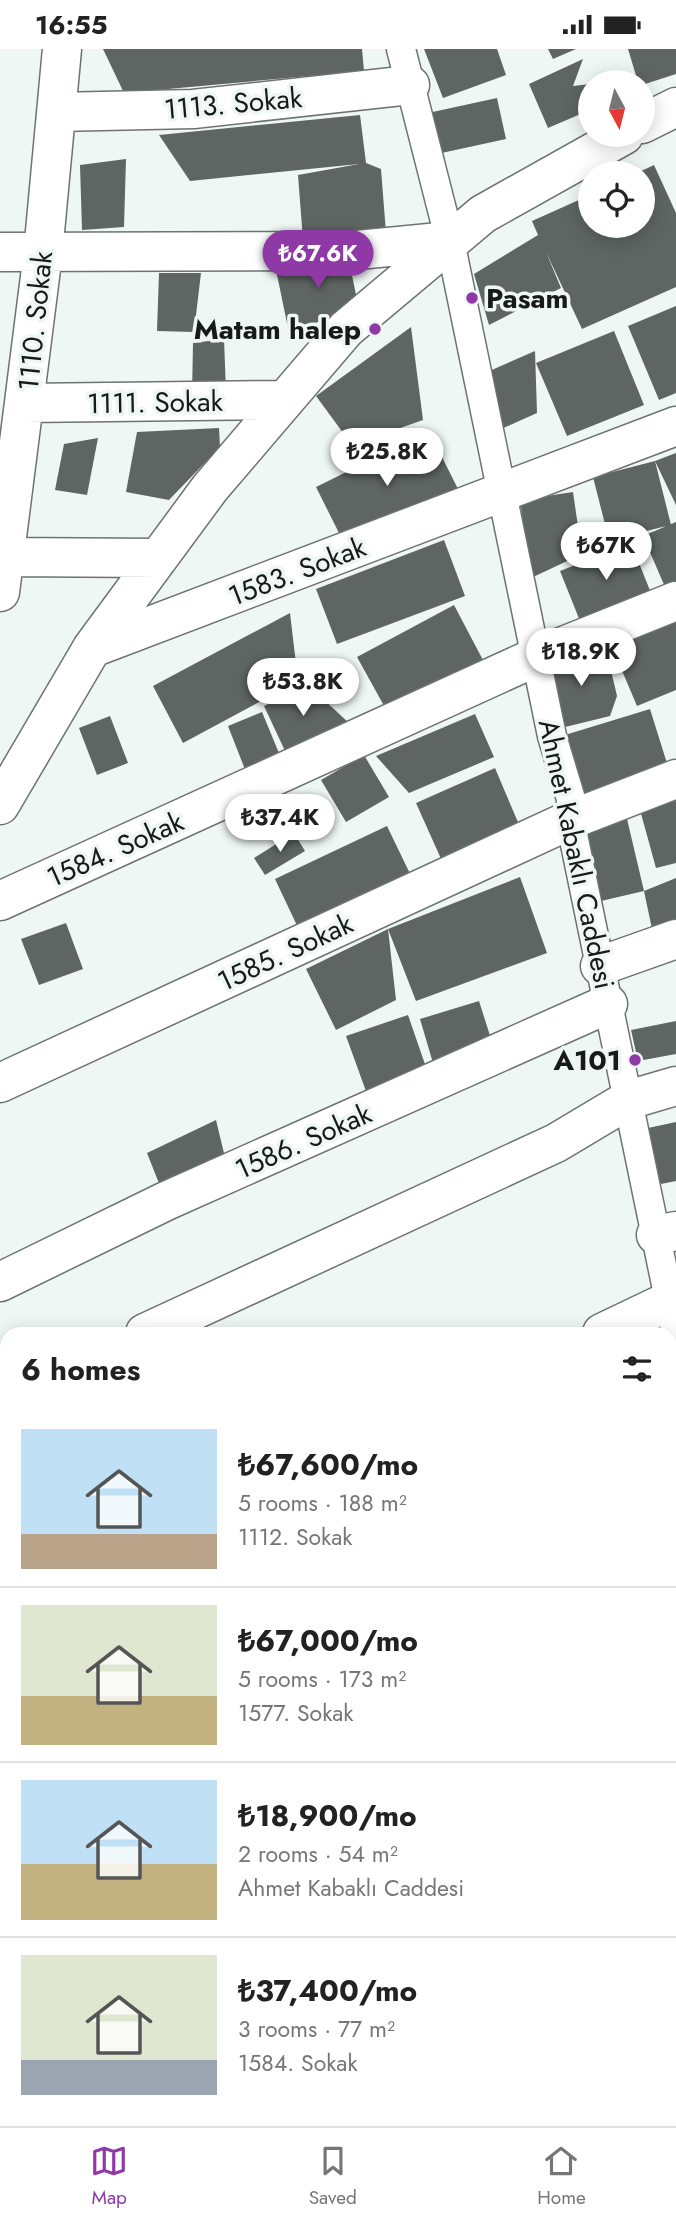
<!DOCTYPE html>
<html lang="en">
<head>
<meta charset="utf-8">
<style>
	:root { --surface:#fff; --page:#f6f6f6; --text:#222; --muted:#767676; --line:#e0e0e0; --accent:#8f39a6 }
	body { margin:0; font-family:Jost,sans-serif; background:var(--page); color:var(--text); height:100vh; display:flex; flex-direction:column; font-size:26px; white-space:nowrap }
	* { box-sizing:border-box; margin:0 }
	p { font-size:23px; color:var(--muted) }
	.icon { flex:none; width:38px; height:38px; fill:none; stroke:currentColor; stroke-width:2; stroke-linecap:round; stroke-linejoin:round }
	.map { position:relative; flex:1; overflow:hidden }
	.sheet { position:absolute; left:0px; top:1278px; width:677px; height:800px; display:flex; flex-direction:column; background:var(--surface); border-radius:21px 21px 0 0; box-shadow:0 4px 18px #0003 }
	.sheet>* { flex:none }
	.needle { width:46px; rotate:173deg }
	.controls { position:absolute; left:578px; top:21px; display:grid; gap:14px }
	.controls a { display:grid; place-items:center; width:77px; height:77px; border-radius:50%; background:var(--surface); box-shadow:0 4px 18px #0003; font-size:35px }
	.price { position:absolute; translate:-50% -60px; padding:0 16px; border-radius:24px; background:#fff; color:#222; font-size:23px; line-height:46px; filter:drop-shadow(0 2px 4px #0008) }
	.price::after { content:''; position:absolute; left:50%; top:42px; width:21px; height:16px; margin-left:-10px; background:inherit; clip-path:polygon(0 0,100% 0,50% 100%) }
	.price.active { background:var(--accent); color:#fff }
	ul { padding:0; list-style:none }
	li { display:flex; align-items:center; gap:21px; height:175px; padding:0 21px }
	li+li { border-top:2px solid var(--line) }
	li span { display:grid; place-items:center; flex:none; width:196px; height:140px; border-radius:0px; color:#555 }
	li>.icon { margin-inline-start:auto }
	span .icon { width:84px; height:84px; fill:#fffc; stroke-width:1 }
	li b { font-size:30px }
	h2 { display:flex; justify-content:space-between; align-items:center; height:84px; padding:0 21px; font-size:30px }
	.status { display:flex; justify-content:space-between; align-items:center; height:49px; padding:0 35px; background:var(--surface); direction:ltr }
	.status svg { height:19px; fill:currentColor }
	.menu { display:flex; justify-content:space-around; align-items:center; height:98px; border-top:2px solid var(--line); background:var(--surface); font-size:19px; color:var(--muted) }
	.menu a { display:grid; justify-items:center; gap:4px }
	.menu .active { color:var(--accent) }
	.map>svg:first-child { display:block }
	.building { fill:#5e6562 }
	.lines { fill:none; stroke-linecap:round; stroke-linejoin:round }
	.pedestrian-casing { stroke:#6c7370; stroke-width:31 }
	.minor-casing { stroke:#6c7370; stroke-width:41 }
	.secondary-casing { stroke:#6c7370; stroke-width:41 }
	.pedestrian { stroke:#fff; stroke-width:28 }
	.minor { stroke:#fff; stroke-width:38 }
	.secondary { stroke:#fff; stroke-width:38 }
	.poi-dot { fill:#8f39a6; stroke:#eff7f4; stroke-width:2.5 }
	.labels { text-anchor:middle; stroke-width:7; stroke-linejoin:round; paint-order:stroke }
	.street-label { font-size:28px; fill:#171a19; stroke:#eff7f4 }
	.poi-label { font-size:28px; font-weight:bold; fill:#171a19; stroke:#eff7f4; text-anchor:end }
</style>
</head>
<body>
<div class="status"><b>16:55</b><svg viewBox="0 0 49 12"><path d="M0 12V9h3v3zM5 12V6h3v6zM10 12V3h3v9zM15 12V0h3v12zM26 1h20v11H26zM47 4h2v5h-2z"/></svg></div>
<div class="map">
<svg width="676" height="2077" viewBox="0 0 676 2077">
	<rect width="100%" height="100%" fill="#eff7f4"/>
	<path class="building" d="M 103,0 L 362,0 L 364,22 L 124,44 Z
		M 424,0 L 497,0 L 506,26 L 443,49 Z
		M 548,0 L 576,0 L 553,10 Z
		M 628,0 L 676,0 L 676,25 L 642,36 L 642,33 L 638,33 Z
		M 583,10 L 573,37 L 590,35 L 590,61 L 548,79 L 529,35 Z
		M 497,49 L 506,90 L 437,105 L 428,64 Z
		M 360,66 L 366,114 L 381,120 L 386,184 L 303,191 L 298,126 L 359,115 L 190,132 L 159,86 Z
		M 126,110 L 124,178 L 82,181 L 80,116 Z
		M 654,116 L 676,164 L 676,238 L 582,280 L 546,203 L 561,239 L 489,276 L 474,225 L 538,186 L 532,172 L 590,146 L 590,177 L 642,177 L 642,124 L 637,124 Z
		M 347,202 L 360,265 L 288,279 L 275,216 Z
		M 159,224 L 201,224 L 194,283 L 157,282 Z
		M 676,257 L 676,344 L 659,351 L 628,277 Z
		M 411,278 L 423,371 L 352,396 L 316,347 Z
		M 614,282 L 644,356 L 567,387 L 536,314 Z
		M 224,290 L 226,342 L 192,345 L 193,294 Z
		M 535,302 L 537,364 L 490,385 L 478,327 Z
		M 219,379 L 220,398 L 169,451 L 126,443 L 137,383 Z
		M 429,382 L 458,440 L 345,496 L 316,438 Z
		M 98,389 L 87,446 L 55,441 L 64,395 Z
		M 676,404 L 676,456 L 655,412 L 671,476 L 609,491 L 593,428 L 655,412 Z
		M 573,443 L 582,505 L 531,529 L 520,451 Z
		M 676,473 L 676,534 L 665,538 L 643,487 Z
		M 444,491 L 465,547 L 337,595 L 316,540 Z
		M 631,494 L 651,544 L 580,572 L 560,522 Z
		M 454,556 L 484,613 L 388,664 L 357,608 Z
		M 290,564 L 298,632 L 183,694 L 153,637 Z
		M 676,571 L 676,641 L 637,657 L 612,598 Z
		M 606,600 L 617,647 L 610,667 L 557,680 L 542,615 Z
		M 308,636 L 349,674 L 286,704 L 264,657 Z
		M 650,660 L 670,724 L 585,750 L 565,686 Z
		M 262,663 L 281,709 L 246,723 L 228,677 Z
		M 475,665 L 494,708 L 409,744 L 376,707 Z
		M 110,667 L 128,714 L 97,726 L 79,679 Z
		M 364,706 L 389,748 L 346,773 L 321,731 Z
		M 495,719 L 520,778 L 442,812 L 416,754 Z
		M 676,752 L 676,814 L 656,819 L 640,761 Z
		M 627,770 L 644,842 L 601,852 L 584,780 Z
		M 387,777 L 414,833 L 301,885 L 275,830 Z
		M 294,784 L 305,802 L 265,826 L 254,809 Z
		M 520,828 L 547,904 L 416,952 L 388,880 L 396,951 L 336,981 L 306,920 L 388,880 Z
		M 676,829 L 676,872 L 652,880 L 644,842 Z
		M 66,874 L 83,920 L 39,936 L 21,890 Z
		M 479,952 L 493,996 L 433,1014 L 420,970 Z
		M 408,966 L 428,1024 L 367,1045 L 346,987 Z
		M 676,972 L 676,1005 L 638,1012 L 631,981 Z
		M 216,1071 L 229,1125 L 166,1152 L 147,1104 Z
		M 676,1073 L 676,1132 L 661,1135 L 634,1082 Z
		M 7,1436 L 7,1495 L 0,1495 L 0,1437 Z
		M 0,1512 L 7,1512 L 7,1565 L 0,1566 Z
		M 676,1543 L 676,1654 L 670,1657 L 670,1545 Z
		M 0,1596 L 7,1596 L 7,1657 L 0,1658 Z
		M 7,1676 L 7,1722 L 0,1722 L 0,1677 Z
		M 0,1752 L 3,1752 L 7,1802 L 0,1802 Z
		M 7,1811 L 7,1864 L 0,1865 L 0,1812 Z"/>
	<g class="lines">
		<defs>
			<path id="pedestrian" d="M 401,0 L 450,192 L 552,687 L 571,750 L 570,771 L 676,1284"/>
			<path id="minor" d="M 56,63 L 193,60 L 410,36
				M 642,75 L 676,58
				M 0,203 L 347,202 L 450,192
				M 25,354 L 285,351
				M 5,508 L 158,509
				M 0,543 L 43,204 L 62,0
				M 92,599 L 676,377
				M 0,756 L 92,599 L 210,439 L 346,280 L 483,165 L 624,86
				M 0,852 L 536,608 L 676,552
				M 600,917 L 676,890
				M 0,1034 L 570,771 L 676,730
				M 656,1186 L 676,1182
				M 0,1233 L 166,1152 L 608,955
				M 145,1284 L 556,1094 L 628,1051 L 676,1037
				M 602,1284 L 669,1252
				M 0,1355 L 7,1368
				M 0,1412 L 7,1411
				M 670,1523 L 676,1521
				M 0,1578 L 7,1577
				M 0,1734 L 7,1734
				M 630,2070 L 630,2077"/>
			<path id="secondary" d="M 0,1902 L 7,1906
				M 670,1909 L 676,1909
				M 670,1950 L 676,1950
				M 0,1984 L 7,1979
				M 0,2020 L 7,2025
				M 67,2070 L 76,2077"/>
		</defs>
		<use href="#pedestrian" class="pedestrian-casing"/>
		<use href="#minor" class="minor-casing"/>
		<use href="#secondary" class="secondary-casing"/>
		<use href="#pedestrian" class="pedestrian"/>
		<use href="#minor" class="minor"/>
		<use href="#secondary" class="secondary"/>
	</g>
	<g class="poi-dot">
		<circle cx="472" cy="249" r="7"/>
		<circle cx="375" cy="280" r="7"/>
		<circle cx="635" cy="1011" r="7"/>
	</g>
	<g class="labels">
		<g class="street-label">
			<text transform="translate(233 54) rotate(-5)" y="10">1113. Sokak</text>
			<text transform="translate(35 272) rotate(-84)" y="10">1110. Sokak</text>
			<text transform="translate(155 353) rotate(-1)" y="10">1111. Sokak</text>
			<text transform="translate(297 522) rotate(-21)" y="10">1583. Sokak</text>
			<text transform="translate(115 800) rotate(-24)" y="10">1584. Sokak</text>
			<text transform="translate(577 805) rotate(78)" y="10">Ahmet Kabaklı Caddesi</text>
			<text transform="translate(285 903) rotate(-25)" y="10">1585. Sokak</text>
			<text transform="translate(303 1092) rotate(-24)" y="10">1586. Sokak</text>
		</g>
		<g class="poi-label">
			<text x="486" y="259" text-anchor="start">Pasam</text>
			<text x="361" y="290">Matam halep</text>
			<text x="621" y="1021">A101</text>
		</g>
	</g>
</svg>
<div class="controls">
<a><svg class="needle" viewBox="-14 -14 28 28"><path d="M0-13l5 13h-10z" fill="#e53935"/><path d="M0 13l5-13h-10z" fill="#767676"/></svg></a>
<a><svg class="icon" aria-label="locate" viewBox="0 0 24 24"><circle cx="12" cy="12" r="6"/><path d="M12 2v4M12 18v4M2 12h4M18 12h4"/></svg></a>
</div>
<b class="price active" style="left:318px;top:241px">₺67.6K</b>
<b class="price" style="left:387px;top:439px">₺25.8K</b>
<b class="price" style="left:606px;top:533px">₺67K</b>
<b class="price" style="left:581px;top:639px">₺18.9K</b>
<b class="price" style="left:303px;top:669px">₺53.8K</b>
<b class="price" style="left:280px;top:805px">₺37.4K</b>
<section class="sheet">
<h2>6 homes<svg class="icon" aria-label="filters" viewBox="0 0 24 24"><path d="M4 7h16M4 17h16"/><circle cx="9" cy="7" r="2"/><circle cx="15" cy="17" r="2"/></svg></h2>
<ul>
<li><span style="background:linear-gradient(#bfe0f5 75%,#b9a48a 0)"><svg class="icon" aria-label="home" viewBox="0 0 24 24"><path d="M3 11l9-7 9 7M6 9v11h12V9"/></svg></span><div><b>₺67,600/mo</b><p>5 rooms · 188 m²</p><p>1112. Sokak</p></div></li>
<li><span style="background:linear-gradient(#dfe7d0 65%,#c2b280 0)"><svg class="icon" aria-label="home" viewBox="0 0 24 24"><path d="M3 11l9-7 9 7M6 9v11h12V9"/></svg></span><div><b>₺67,000/mo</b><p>5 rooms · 173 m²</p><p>1577. Sokak</p></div></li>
<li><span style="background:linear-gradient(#bfe0f5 60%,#c2b280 0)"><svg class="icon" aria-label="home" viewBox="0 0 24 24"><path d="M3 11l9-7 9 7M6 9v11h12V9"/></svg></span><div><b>₺18,900/mo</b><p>2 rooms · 54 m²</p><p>Ahmet Kabaklı Caddesi</p></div></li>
<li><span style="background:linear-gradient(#dfe7d0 75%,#9aa5b1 0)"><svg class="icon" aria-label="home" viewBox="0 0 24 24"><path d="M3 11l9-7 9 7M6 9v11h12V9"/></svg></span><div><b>₺37,400/mo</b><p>3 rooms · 77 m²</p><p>1584. Sokak</p></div></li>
</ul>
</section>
</div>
<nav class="menu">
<a class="active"><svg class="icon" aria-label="map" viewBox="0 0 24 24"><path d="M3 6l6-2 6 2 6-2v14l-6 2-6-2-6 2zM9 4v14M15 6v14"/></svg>Map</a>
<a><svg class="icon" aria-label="saved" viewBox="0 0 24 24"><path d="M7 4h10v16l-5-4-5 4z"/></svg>Saved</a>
<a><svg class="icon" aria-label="home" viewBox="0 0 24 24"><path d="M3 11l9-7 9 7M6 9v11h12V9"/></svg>Home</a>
</nav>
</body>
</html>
